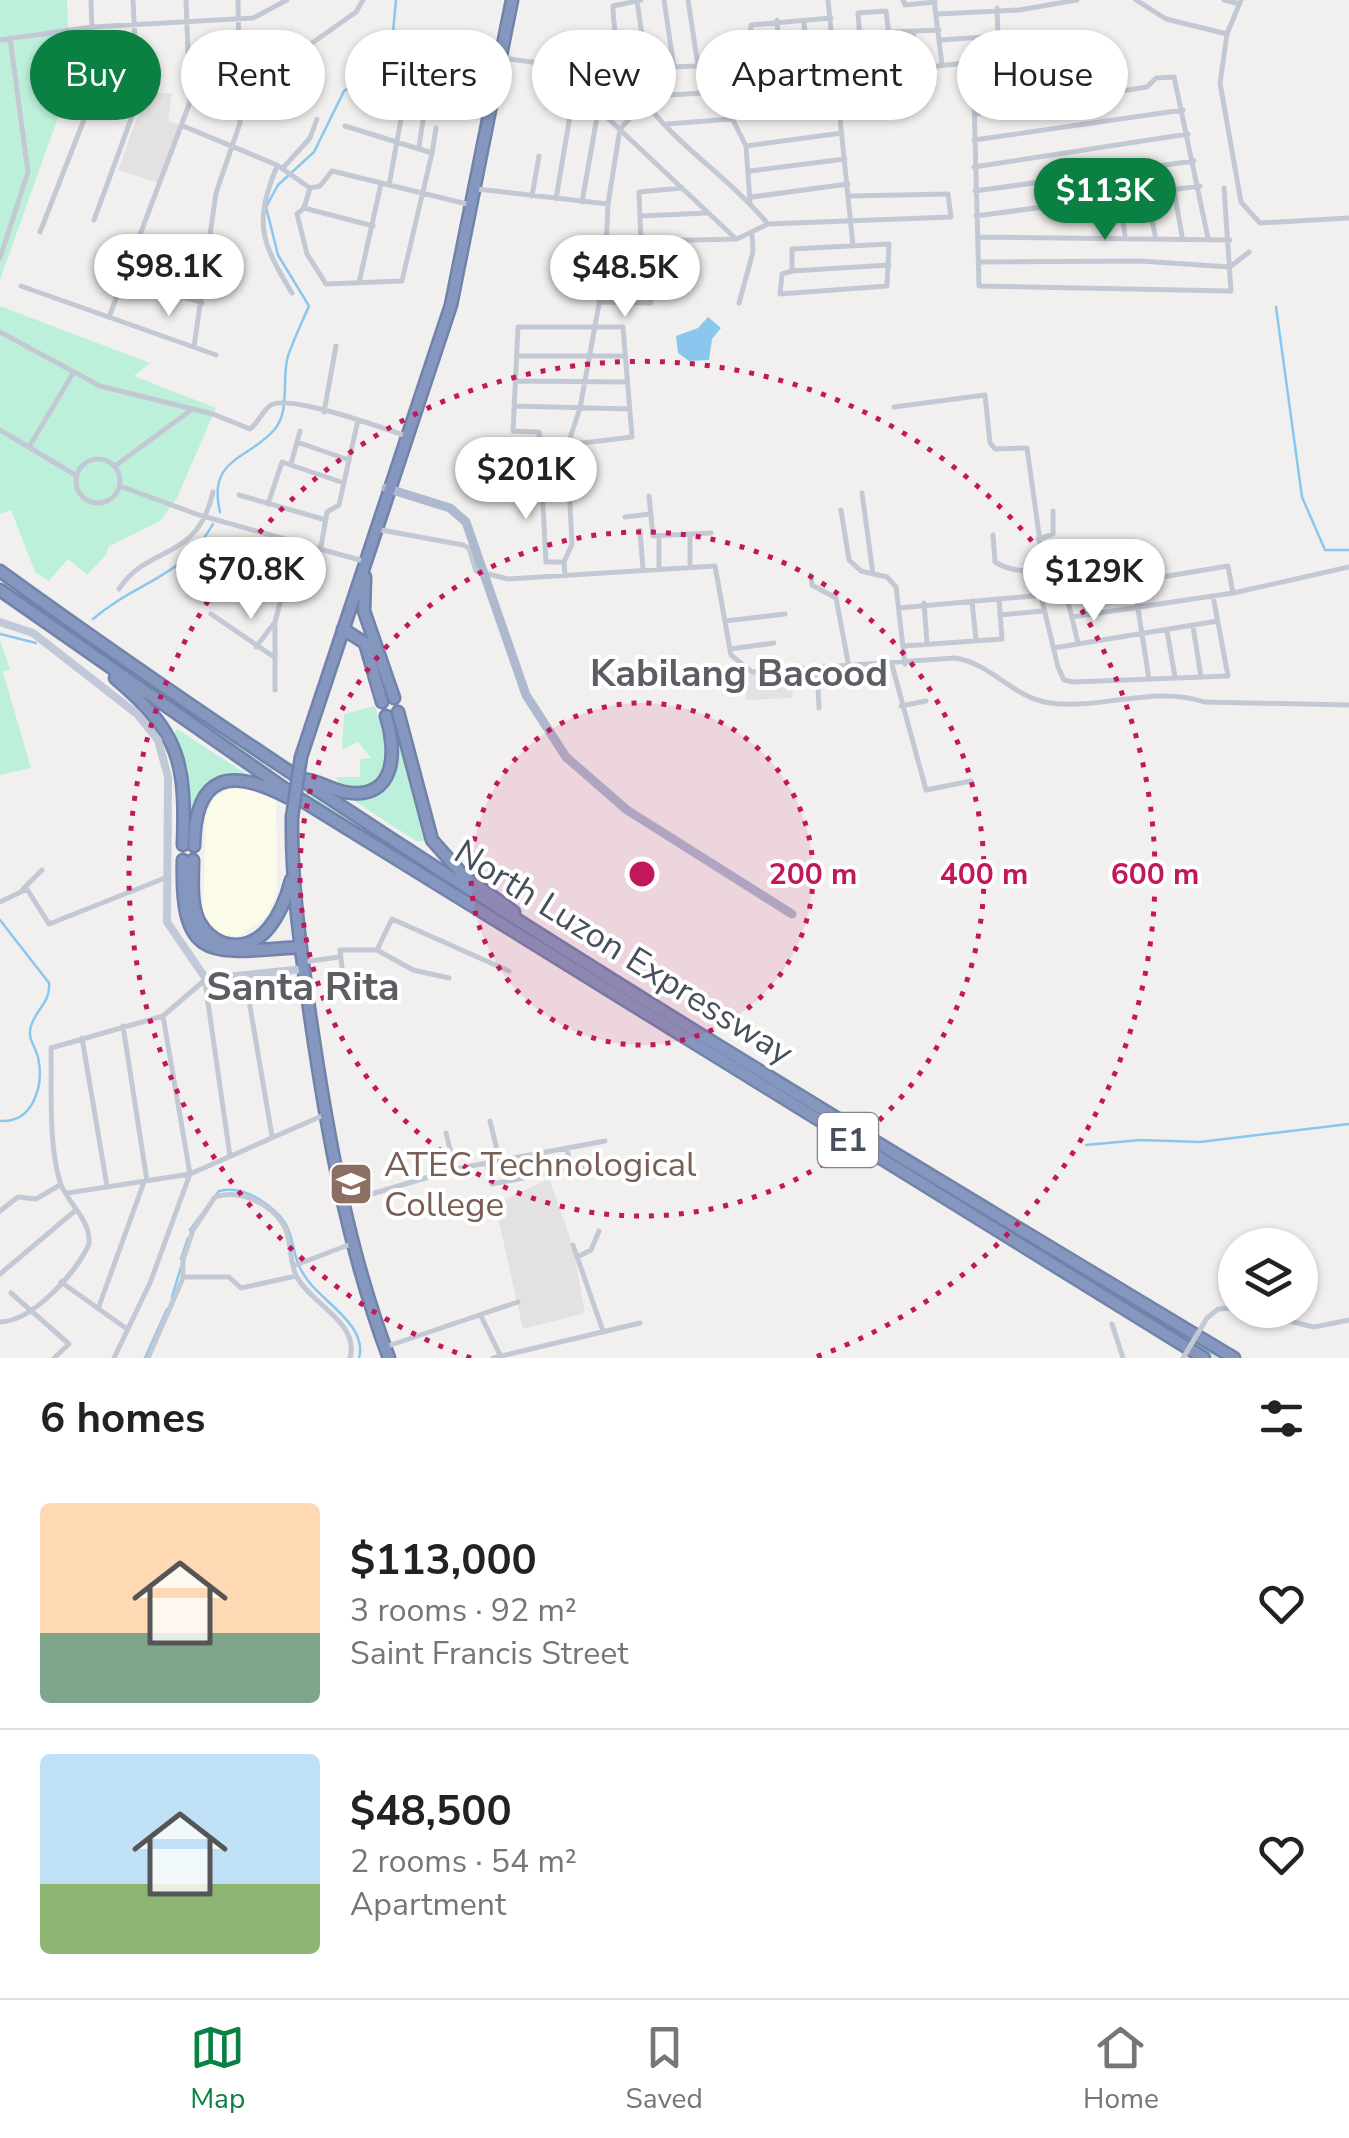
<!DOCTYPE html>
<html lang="en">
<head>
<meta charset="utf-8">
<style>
	:root { --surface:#fff; --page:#f6f6f6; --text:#222; --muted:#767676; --line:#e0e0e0; --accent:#0b8043 }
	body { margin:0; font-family:"Nunito Sans",sans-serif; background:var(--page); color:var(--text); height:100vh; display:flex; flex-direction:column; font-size:38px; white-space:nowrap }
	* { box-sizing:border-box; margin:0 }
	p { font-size:32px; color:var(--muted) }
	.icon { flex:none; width:55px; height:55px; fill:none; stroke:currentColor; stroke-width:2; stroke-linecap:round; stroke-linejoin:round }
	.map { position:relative; height:1358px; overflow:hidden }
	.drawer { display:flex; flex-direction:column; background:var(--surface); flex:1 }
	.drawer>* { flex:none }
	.top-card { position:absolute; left:30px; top:30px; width:1290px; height:90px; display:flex; gap:20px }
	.tools { position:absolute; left:1218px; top:1228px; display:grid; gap:20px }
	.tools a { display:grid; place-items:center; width:100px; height:100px; border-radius:50%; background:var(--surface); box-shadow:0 2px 8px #0004; font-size:50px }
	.price { position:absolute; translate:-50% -85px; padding:0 22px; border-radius:35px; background:#fff; color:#222; font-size:32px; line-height:65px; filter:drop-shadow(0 2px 5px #0008) }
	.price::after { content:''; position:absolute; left:50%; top:60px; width:30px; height:22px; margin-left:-15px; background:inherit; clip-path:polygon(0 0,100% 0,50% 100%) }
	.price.current { background:var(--accent); color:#fff }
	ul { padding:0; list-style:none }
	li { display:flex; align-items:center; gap:30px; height:250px; padding:0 40px }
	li+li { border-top:2px solid var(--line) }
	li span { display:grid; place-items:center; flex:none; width:280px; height:200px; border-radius:10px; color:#555 }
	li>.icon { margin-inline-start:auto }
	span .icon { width:120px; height:120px; fill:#fffc; stroke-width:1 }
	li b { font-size:42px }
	h2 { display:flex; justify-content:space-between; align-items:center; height:120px; padding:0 40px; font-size:42px }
	.pill { padding:0 35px; border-radius:45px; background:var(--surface); box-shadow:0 2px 8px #0004; font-size:35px; line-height:90px }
	.pill.current { background:var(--accent); color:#fff }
	.dock { display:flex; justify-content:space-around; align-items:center; height:140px; border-top:2px solid var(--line); background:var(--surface); font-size:28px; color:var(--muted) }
	.dock a { display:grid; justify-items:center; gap:5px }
	.dock .current { color:var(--accent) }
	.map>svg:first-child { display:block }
	.commercial { fill:#fcfae9 }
	.education { fill:#e3e1e1 }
	.green { fill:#bdf0da }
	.water { fill:#89c7ee }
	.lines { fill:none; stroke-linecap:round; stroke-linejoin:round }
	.stream { stroke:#89c7ee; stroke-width:2.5 }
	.highway-casing { stroke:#7182ab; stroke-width:15 }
	.street { stroke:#c3c9d4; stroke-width:5 }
	.secondary { stroke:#c1c8d8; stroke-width:8 }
	.primary { stroke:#aeb9cf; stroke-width:9 }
	.highway { stroke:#8697bf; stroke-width:10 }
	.highway-bridge-casing { stroke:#7182ab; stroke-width:15; stroke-linecap:butt }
	.street-bridge { stroke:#c3c9d4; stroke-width:5 }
	.highway-bridge { stroke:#8697bf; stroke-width:10 }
	.ring { fill:none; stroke:#c2185b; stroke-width:5; stroke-dasharray:5 10 }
	.labels { text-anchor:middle; stroke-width:8; stroke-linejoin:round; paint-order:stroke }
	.shield { fill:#fff; stroke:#7e848e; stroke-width:2.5 }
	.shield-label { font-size:32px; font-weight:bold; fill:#474f5d }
	.street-label { font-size:35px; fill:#474f5d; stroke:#fff }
	.education-label { font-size:35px; fill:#785e54; stroke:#fff; text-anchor:start }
	.neighbourhood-label { font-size:38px; font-weight:bold; fill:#5c5e64; stroke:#fff }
	.quarter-label { font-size:40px; font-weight:bold; fill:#5c5e64; stroke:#fff }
	.centre { fill:#c2185b; stroke:#fff; stroke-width:5 }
	.ring-label { font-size:30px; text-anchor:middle; font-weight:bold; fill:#c2185b; stroke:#fff; stroke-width:8; stroke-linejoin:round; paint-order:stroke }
</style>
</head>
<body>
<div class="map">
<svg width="1349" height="1358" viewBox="0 0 1349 1358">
	<rect width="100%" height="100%" fill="#f2f0ef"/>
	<path class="commercial" d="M 232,787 L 253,787 L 276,798 L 277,891 L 267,916 L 239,936 L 219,934 L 203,914 L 206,817 L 214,798 Z"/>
	<path class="education" d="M 146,93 L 172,93 L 168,121 L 183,125 L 159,183 L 118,170 Z
		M 791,672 L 793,698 L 746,700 L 745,675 Z
		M 549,1179 L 573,1246 L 585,1313 L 523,1329 L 495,1204 Z"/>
	<path class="green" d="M 0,0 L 67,0 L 70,84 L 0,280 Z
		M 0,306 L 150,363 L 134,376 L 216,408 L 176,500 L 159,522 L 109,546 L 106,555 L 87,575 L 68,559 L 49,581 L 35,572 L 11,510 L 0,514 Z
		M 63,620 L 274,768 L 271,772 L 58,625 Z
		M 0,640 L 10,669 L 3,672 L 31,768 L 0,775 Z
		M 375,706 C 388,746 403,791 340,787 L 336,777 L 360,777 L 360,759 L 371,758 L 358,742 L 342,750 L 344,714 Z
		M 177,729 L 248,775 C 217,778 197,795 189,824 L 186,780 L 173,736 Z
		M 401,744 L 428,841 L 416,841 L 350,798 C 384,789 395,776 401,744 Z
		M 306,787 L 1228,1358 L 1215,1358 C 909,1175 603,989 305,794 Z"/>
	<path class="water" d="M 708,317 L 721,328 L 712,339 L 709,360 L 689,361 L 678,353 L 676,336 L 698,328 Z"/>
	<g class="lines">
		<path class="stream" d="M 1276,307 L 1302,497 L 1325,550 L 1349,550
			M 220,512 C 207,458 248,460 274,430 C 291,411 281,379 288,356 C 294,339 302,322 309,306 L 278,255 L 266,207 L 278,185 L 314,152 L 344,91 L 374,70 L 392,43 L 396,0
			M 93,619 C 137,581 183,578 213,524
			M 0,634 L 36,643
			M 0,920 L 49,983 C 51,1002 36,1009 31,1026 C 27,1038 35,1046 38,1057 C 44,1085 34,1123 0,1121
			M 1086,1145 L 1140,1140 L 1200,1142 L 1349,1124
			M 190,1230 L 219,1191 C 233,1188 244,1191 257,1198 C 306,1227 282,1248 309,1282 C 325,1303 368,1327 359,1358
			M 181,1259 L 188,1238
			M 172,1297 L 181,1267
			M 145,1358 L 167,1309"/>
		<defs>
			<path id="highway" d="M 0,571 C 395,857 816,1106 1234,1358
				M 365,577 L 364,611 L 394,698
				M 0,590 L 298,798 L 1204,1358
				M 343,629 L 365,643 L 382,702
				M 115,678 C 180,733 186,762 183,845
				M 398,712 L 432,840 L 463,875 L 514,912
				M 301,757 L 451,305 L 512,0
				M 300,779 C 317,779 328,789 344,792 C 397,802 397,750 386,716
				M 292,817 C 291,884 301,950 310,1015 C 327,1132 347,1247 389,1358
				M 194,846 C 195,773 231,768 287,797
				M 183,860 C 180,965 212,953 301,947
				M 193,860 C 193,880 190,904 200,923 C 205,932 213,939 223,943 C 263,955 283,911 291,880"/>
		</defs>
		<use href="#highway" class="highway-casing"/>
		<path class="street" d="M 641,0 L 613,6 C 614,115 706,150 768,224
			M 664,0 L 674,68
			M 688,0 L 698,66
			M 828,0 L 853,246
			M 903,0 L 905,5 L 935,2
			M 934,0 L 942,65
			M 1136,0 L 1166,19 L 1227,34
			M 1224,0 L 1240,4
			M 1241,0 L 1227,34 L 1220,83 L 1241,202 L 1260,223 L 1349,218
			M 637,1 L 647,69
			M 938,14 L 1019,10 L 1077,0
			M 777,20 L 781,81
			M 804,23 L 810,81
			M 913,31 L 916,67
			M 890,32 L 939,30
			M 0,40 L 92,27 L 253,18 L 287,0
			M 940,40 L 998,36 L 997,8
			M 502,58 L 589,70 L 698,66 L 708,70
			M 738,61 L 748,82 L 794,85 L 836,79
			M 973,62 L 979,286 L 1231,291 L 1224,188
			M 893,68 L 886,11 L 858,13 L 862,66 L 868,70 C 909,68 951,67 992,58 L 998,36
			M 708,70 L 749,56 L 751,25 L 831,18
			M 708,70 L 746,146 L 750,202
			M 244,78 L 274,70 L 356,12 L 363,0
			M 639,97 L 718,92
			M 599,110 L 735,238
			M 730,113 L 774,114 L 836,106
			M 975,114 L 1147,87 L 1156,78 L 1174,77 L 1208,238
			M 666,124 L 732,119
			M 183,126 L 277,165 L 310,188 L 320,186 L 332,171 L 471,205
			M 345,126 L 432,153 L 402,281 L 326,284 L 307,254 L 297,214 L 304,208 L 373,226
			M 620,129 L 644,103
			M 974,140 L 1183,110
			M 746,146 L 842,133
			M 419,147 L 430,73
			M 432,153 L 436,128
			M 277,166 C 254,223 260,240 292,293
			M 974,167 L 1188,134
			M 283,168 L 310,138 L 317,119
			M 750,171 L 845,159
			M 389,185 L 404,103 L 379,95 L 379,88 L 398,78 L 428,84
			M 477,189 L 608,204
			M 1174,190 L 1182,236
			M 975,191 L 1194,161
			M 1147,193 L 1155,235
			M 532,196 L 539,156
			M 752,197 L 848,184
			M 1120,197 L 1125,236
			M 556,199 L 573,98 L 579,94 L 600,100 L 582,202
			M 304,208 L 310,188
			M 640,216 L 707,213
			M 976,216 L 1200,186
			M 94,220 L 138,100 L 133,0
			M 40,232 L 94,94 L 91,0
			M 978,237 L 1230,240
			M 141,240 L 206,256
			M 608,242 L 737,239 L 768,224 L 951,217 L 948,194 L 850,196
			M 641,243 L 639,192 L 682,188
			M 889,244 L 887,286 L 780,294 L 782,274 L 792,271 L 792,249 Z
			M 0,258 L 28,172 L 10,38
			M 979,262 L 1140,261 L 1230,267 L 1249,252
			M 792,271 L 889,265
			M 126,278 L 202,303
			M 359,283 L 381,184
			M 21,286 L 216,355
			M 600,302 L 651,303 L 649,273 L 605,271
			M 739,303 L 753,252 L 752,232
			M 109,317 L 190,102 L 186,0
			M 0,332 L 100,386 L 213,414 L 250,429 C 258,423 263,410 271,405 C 290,394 383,428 406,436
			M 194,347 L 216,193 L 240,123 L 238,0
			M 518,356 L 625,356
			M 515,381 L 627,382
			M 514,406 L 630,409
			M 894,407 L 985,395 L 990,443 L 995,449 L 1027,448 L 1044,570
			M 324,412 L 336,346
			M 0,430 L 77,476
			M 297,442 L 349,460
			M 29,447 L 72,375
			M 541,448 L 632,437 L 623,327 L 518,327 L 513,431 L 539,432 L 546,562 L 564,562
			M76 481a22 22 0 1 1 44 0a22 22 0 1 1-44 0Z
			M 291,464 L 300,431
			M 115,466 L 191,410
			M 120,486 L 199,515 L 363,561
			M 862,493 L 873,574
			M 239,495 L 326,520
			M 649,496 L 653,536 L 711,533
			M 268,504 L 282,462 L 344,483
			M 841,510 L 849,560 L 861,571 L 887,577 L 896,587 L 905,664
			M 625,517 L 650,514
			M 376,529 L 463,545 L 469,548 L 476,571 L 508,579 L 715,566 L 731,655 L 752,672 L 955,658 C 993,664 1011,697 1050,703 C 1100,710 1155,685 1204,702 L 1349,705
			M 640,530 L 643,570
			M 690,534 L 690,566
			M 993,535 L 995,562 C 1029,583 1086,563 1122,558
			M 659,536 L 659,568
			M 1038,539 L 1053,534 L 1053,511
			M 321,547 L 327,512 L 339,505 L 358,420
			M 1035,571 L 1058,667 L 1064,680 L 1074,682 L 1228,676 L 1213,596
			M 565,575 L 564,562 L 572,544 L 567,447 L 580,408 L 605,271 L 608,204 L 620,129
			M 811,575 L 812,585 L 836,598 L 849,667
			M 192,578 L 280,600
			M 1134,583 L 1149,679
			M 119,589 C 148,544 197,563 213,492
			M 1066,593 L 1078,643
			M 972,601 L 976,640
			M 924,603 L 927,643
			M 899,608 L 1066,593 L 1228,566 L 1233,593
			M 211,614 L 274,657
			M 1000,615 L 1043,611
			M 1072,617 L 1233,593 L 1349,567
			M 725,621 L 785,614
			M 1193,626 L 1201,677
			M 1167,631 L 1175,677
			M 904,646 L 1002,639 L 999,599
			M 256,647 L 275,622
			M 1053,648 L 1218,621
			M 730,649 L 774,643
			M 892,665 L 926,790 L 971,781
			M 817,669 L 819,708
			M 275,690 L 275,622 L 296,541
			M 901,706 L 926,701
			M 23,889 L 42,870
			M 0,902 L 27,889 L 49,924 L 165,878
			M 377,950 L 413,970 L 449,978
			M 303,962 L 339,957
			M 245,977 L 272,1136
			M 205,982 L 230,1156
			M 344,985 L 340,950 L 377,950 L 392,919 L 509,971
			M 123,1026 L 147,1181
			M 82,1038 L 107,1186
			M 490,1121 L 500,1162
			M 446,1133 L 455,1169
			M 567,1148 L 571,1169
			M 487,1165 L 492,1184 L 597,1164
			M 68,1193 L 190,1174 L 324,1115
			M 345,1202 L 455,1169 L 605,1141
			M 0,1211 L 18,1197 L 36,1199 L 60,1185
			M 573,1245 L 603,1331
			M 577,1257 L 591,1250 L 599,1231
			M 293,1266 L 351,1244
			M 0,1274 L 76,1210
			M 183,1277 L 229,1277 L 241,1288 L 296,1276
			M 61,1282 L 127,1329
			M 11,1293 L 69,1344 L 54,1358
			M 98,1309 L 144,1182
			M 1244,1310 L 1314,1327 L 1349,1320
			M 481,1316 L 500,1355
			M 1207,1318 L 1218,1309 L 1235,1308
			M 0,1322 C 33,1321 76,1273 89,1244 C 91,1219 67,1203 60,1182 C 48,1141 52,1091 51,1048 L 163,1016 L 206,979
			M 1112,1324 L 1123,1358
			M 388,1346 L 518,1302
			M 114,1358 L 150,1283 L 190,1174 L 163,1016
			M 148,1358 L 183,1278 L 183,1260 L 193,1230 L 215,1197 C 239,1189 270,1203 283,1224 C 293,1240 288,1261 297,1277 C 311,1304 360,1323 350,1358
			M 493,1358 L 640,1323"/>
		<path class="secondary" d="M 0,622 L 33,633 L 137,714 L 158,740 L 168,777 L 167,922 L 206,979 L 304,969"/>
		<path class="primary" d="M 386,488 L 450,508 L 466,522 L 526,695 L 566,757 L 627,810 L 792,914"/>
		<use href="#highway" class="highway"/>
		<defs>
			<path id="highway-bridge" d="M 292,817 L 301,757"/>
		</defs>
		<use href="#highway-bridge" class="highway-bridge-casing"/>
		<path class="street-bridge" d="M 1183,1358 L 1207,1318"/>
		<use href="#highway-bridge" class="highway-bridge"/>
	</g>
	<circle cx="642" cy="874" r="171" fill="#c2185b" fill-opacity=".12"/>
	<g class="ring">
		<circle cx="642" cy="874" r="171"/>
		<circle cx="642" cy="874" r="342"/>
		<path d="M471 1358A513 513 0 1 1 813 1358"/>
	</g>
	<defs>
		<symbol id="university-square" viewBox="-11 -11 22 22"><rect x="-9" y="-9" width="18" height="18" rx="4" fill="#8d6e63" stroke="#fff"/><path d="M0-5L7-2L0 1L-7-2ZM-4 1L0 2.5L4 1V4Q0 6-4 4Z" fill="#fff"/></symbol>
	</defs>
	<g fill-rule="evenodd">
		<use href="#university-square" x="326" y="1159" width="50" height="50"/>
	</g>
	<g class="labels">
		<rect class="shield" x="818" y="1113" width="60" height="54" rx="8"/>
		<g class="shield-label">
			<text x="848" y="1151">E1</text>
		</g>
		<g class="street-label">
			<text transform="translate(624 952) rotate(32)" y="12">North Luzon Expressway</text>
		</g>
		<g class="education-label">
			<text x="384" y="1176">ATEC Technological<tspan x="384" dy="40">College</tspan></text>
		</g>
		<g class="neighbourhood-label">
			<text x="739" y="686">Kabilang Bacood</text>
		</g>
		<g class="quarter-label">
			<text x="303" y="1000">Santa Rita</text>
		</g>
	</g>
	<circle cx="642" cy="874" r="15" class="centre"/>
	<g class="ring-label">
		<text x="813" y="884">200 m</text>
		<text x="984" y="884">400 m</text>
		<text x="1155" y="884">600 m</text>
	</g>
</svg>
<div class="tools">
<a><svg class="icon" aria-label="layers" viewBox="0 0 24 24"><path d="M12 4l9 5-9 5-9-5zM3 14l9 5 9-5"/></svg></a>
</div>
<b class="price current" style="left:1105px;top:243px">$113K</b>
<b class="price" style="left:169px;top:319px">$98.1K</b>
<b class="price" style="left:625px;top:320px">$48.5K</b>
<b class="price" style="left:526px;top:522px">$201K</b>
<b class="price" style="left:251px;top:622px">$70.8K</b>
<b class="price" style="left:1094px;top:624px">$129K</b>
<div class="top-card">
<a class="pill current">Buy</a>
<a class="pill">Rent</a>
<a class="pill">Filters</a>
<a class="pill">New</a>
<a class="pill">Apartment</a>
<a class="pill">House</a>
</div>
</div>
<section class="drawer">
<h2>6 homes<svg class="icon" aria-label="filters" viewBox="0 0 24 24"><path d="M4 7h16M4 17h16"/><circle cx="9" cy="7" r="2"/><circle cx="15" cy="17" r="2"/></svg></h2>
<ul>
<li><span style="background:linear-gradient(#ffd9b3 65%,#7fa58c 0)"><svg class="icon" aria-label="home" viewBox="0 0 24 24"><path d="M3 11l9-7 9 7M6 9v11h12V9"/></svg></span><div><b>$113,000</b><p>3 rooms · 92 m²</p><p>Saint Francis Street</p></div><svg class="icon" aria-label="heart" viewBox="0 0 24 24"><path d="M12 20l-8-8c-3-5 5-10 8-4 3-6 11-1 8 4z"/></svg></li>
<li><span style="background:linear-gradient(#bfe0f5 65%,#8fb573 0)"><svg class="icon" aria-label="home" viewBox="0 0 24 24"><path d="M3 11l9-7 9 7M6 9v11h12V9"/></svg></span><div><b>$48,500</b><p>2 rooms · 54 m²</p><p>Apartment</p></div><svg class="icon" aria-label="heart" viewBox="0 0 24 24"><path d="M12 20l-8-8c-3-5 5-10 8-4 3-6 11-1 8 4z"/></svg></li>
</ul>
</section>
<nav class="dock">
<a class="current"><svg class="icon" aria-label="map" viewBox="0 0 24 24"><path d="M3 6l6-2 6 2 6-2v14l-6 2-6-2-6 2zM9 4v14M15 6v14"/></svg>Map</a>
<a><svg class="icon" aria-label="saved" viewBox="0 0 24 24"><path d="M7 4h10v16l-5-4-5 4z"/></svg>Saved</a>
<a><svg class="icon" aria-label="home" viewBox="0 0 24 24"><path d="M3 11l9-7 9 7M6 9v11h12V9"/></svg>Home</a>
</nav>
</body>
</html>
